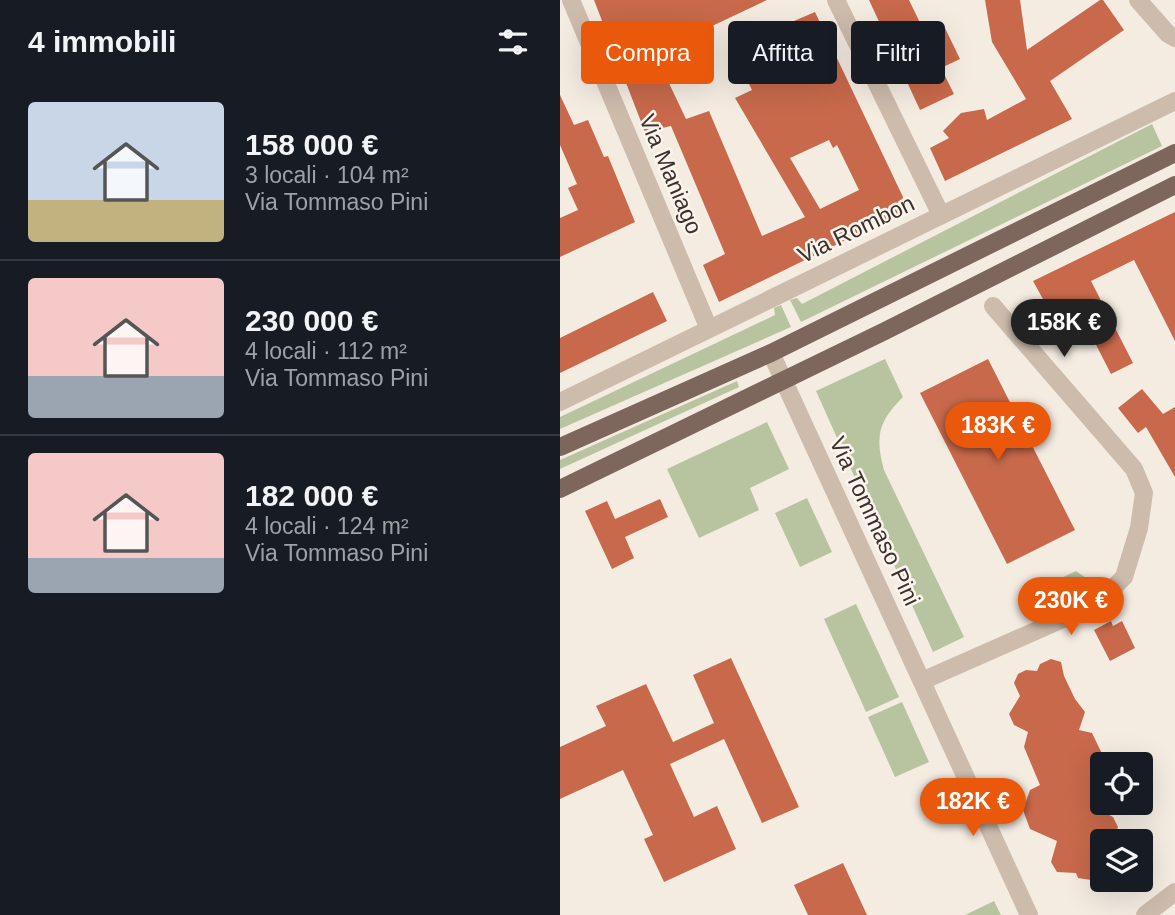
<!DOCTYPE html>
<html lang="it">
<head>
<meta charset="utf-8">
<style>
	:root { --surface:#171b24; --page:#242831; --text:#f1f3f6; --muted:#9ea1a6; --line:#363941; --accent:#ea580c }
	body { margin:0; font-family:Arial,sans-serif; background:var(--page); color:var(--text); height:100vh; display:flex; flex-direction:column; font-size:26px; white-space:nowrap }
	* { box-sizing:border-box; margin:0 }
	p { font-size:23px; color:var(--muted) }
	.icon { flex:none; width:38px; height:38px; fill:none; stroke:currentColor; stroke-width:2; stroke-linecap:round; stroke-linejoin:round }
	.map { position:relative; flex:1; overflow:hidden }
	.side { display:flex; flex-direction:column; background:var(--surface); width:560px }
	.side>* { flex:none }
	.banner { position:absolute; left:21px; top:21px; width:488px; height:63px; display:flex; gap:14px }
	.tools { position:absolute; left:530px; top:752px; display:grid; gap:14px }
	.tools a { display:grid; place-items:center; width:63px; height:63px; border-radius:7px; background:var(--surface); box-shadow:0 7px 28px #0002; font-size:35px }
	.price { position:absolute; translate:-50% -60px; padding:0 16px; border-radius:24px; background:var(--accent); color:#fff; font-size:23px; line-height:46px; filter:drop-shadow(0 2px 4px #0008) }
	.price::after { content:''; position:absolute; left:50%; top:42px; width:21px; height:16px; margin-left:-10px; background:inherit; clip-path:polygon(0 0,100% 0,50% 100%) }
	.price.on { background:#222; color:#fff }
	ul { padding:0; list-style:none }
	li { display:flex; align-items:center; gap:21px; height:175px; padding:0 28px }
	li+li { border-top:2px solid var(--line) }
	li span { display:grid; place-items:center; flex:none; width:196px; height:140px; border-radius:7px; color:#555 }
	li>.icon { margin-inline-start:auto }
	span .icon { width:84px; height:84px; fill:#fffc; stroke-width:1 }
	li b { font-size:30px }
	h2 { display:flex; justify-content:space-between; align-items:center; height:84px; padding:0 28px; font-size:30px }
	.tag { padding:0 24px; border-radius:7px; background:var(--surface); box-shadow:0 7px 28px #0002; font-size:24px; line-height:63px }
	.tag.on { background:var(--accent); color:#fff }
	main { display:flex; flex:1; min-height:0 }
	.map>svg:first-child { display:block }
	.green { fill:#b8c4a0 }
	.building { fill:#c8694b; fill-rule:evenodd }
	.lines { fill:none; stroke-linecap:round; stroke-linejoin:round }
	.minor { stroke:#cdbbac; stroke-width:18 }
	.tertiary { stroke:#cdbbac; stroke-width:18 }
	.primary { stroke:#7d675c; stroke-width:18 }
	.labels { text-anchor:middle; stroke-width:5; stroke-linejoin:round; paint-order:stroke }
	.street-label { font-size:23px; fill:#3b302b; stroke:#fbf5ee }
</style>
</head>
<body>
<main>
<section class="side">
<h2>4 immobili<svg class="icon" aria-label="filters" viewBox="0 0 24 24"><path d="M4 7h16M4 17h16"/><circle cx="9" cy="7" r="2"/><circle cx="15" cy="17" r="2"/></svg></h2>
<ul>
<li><span style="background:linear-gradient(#c9d6e8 70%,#c2b280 0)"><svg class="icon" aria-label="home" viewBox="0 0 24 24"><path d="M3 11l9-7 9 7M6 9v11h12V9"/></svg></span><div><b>158 000 €</b><p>3 locali · 104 m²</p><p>Via Tommaso Pini</p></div></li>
<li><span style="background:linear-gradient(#f6c9c9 70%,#9aa5b1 0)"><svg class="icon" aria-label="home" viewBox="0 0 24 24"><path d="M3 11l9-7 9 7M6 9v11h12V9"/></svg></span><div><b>230 000 €</b><p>4 locali · 112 m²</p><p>Via Tommaso Pini</p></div></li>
<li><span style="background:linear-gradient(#f6c9c9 75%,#9aa5b1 0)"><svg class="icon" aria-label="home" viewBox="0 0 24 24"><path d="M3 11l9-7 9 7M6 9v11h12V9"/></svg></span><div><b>182 000 €</b><p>4 locali · 124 m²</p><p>Via Tommaso Pini</p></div></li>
</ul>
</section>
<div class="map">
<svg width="615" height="915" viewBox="0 0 615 915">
	<rect width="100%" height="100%" fill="#f4ebe1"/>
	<path class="green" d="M 592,124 L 602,146 L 241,322 L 230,300 L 237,298 L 242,304 Z
		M 221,305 L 231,327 L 0,429 L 0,417 L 215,315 L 214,308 Z
		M 325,359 L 343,397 C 318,422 315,436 324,470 L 404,637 L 373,652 L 256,391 Z
		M 177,381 L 179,387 L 0,469 L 0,460 Z
		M 207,422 L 229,469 L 190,488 L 199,510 L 139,538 L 107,469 Z
		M 247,498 L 272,552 L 240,567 L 215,513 Z
		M 516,571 L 536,585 L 473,615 L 469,593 Z
		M 296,604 L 339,697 L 306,712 L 264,619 Z
		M 342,702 L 369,762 L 335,777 L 308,717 Z
		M 434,901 L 441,915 L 405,915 L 432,902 Z"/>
	<path class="building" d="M 34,0 L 207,0 L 133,35 L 136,41 L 97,58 L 126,119 L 149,111 L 202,236 L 245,217 L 175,98 L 192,90 L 187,80 L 235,63 L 220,27 L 255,12 L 343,197 L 337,215 L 159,302 L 143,265 L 165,254 L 111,126 L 85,132 ZM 269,140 L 273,148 L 277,145 L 299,190 L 260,209 L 230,158 Z
		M 309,0 L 349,0 L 366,35 L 384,26 L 400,59 L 381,68 L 394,94 L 360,110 Z
		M 425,0 L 460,0 L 467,50 L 540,0 L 543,0 L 564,30 L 490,81 L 512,119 L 385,181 L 370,148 L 389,138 L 383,131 L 401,113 L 424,109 L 427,120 L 466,99 L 432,42 Z
		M 0,95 L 14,125 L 28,120 L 44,157 L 48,156 L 75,222 L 0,257 L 0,218 L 18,210 L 8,188 L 17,184 L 0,145 Z
		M 615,212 L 615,341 L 574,260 L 531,281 L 573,363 L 551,374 L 513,300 L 489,310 L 473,281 Z
		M 93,292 L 107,321 L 0,373 L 0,338 Z
		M 428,359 L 515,530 L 447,564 L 360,393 Z
		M 582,389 L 603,414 L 615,407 L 615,477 L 586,427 L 578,433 L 558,408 Z
		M 100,499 L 108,517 L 65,537 L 74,558 L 52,569 L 25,511 L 47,501 L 55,519 Z
		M 551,621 L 553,626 L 562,621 L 575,648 L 550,661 L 534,630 Z
		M 171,658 L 239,807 L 202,823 L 164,739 L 110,764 L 134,817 L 157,806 L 176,849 L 104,882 L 84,839 L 93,835 L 63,770 L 0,799 L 0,747 L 46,726 L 36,706 L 86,684 L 113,742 L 154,723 L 133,675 Z
		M 491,659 L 501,662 L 504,676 L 515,699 L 525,712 L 519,730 L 532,733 L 547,764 L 542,765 L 542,811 L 553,817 L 558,827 L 554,837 L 542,842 L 542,872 L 541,876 L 531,880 L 518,878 L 516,873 L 497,872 L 491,862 L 497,841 L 470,829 L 463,810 L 470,790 L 480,785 L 464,747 L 468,732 L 454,725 L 449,714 L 460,696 L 454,683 L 458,674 L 466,670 L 477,671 L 480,664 Z
		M 283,863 L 307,915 L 248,915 L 234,885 Z"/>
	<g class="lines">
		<path class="minor" d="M 11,0 L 149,329
			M 276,0 L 381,215
			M 578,0 L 608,34 L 615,38
			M 0,402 L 615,101
			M 362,681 L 514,614 L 541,600 L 564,577 L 579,528 L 584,493 L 574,469 L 433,306
			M 585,915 L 615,892"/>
		<path class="tertiary" d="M 211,353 L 469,915"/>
		<path class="primary" d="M 0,447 L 211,353 L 615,153
			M 0,489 L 325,331 L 615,185"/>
	</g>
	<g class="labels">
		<g class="street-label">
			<text transform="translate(111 174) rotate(67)" y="8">Via Maniago</text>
			<text transform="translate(296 229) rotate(-26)" y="8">Via Rombon</text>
			<text transform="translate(315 521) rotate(65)" y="8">Via Tommaso Pini</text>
		</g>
	</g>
</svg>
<div class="tools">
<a><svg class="icon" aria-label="locate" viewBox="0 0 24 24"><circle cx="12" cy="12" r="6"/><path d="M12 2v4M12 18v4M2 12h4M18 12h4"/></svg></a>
<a><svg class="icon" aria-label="layers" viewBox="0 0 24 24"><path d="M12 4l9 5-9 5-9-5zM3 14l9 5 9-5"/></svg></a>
</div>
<b class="price on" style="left:504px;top:359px">158K €</b>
<b class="price" style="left:438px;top:462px">183K €</b>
<b class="price" style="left:511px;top:637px">230K €</b>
<b class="price" style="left:413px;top:838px">182K €</b>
<div class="banner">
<a class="tag on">Compra</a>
<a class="tag">Affitta</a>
<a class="tag">Filtri</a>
</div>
</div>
</main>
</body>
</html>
